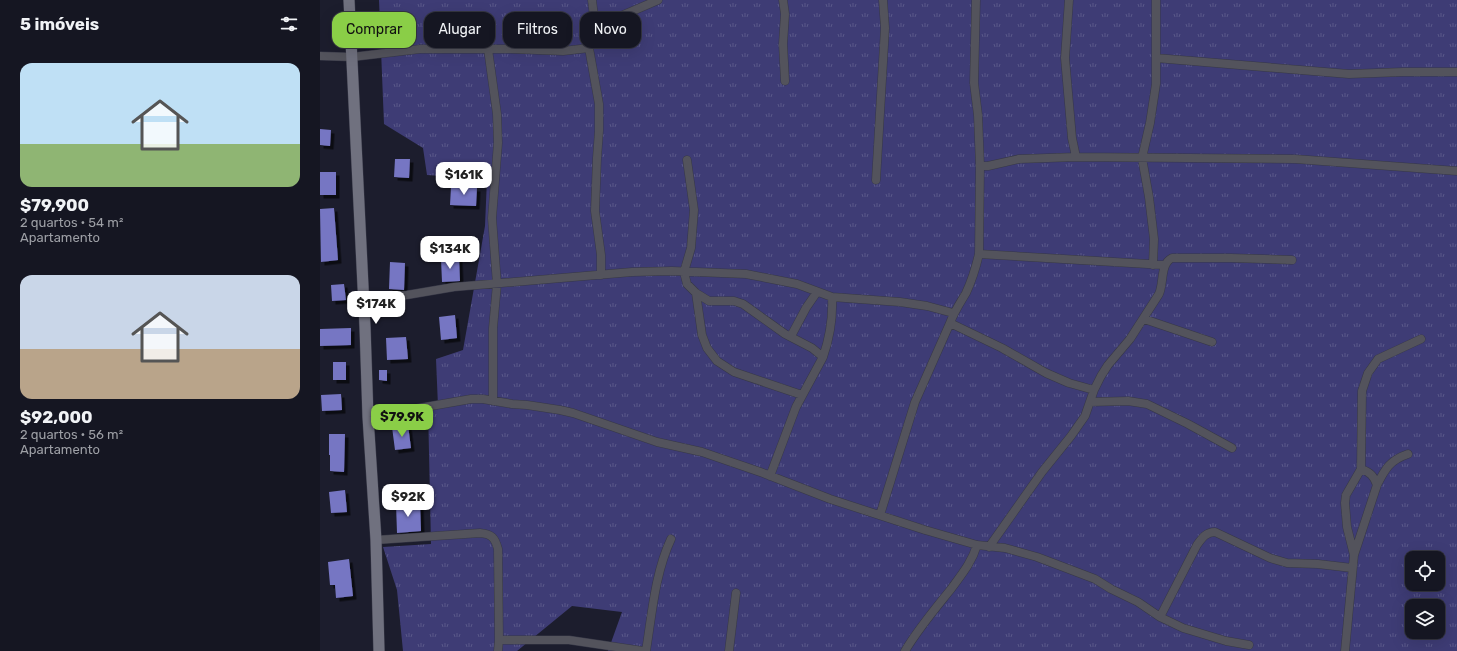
<!DOCTYPE html>
<html lang="pt">
<head>
<meta charset="utf-8">
<style>
	:root { --surface:#151622; --page:#22232f; --text:#f1f3f6; --muted:#9d9fa5; --line:#343540; --accent:#8ace47 }
	body { margin:0; font-family:Rubik,sans-serif; background:var(--page); color:var(--text); height:100vh; display:flex; flex-direction:column; font-size:15px; white-space:nowrap }
	* { box-sizing:border-box; margin:0 }
	p { font-size:13px; color:var(--muted) }
	.icon { flex:none; width:22px; height:22px; fill:none; stroke:currentColor; stroke-width:2; stroke-linecap:round; stroke-linejoin:round }
	.map { position:relative; flex:1; overflow:hidden }
	.details { display:flex; flex-direction:column; background:var(--surface); width:320px }
	.details>* { flex:none }
	.banner { position:absolute; left:12px; top:12px; width:380px; height:36px; display:flex; gap:8px }
	.buttons { position:absolute; left:1085px; top:551px; display:grid; gap:8px }
	.buttons a { display:grid; place-items:center; width:40px; height:40px; border-radius:8px; background:var(--surface); box-shadow:0 4px 16px #0002,0 0 0 1px var(--line); font-size:20px }
	.price { position:absolute; translate:-50% -34px; padding:0 9px; border-radius:8px; background:#fff; color:#222; font-size:13px; line-height:26px; filter:drop-shadow(0 1px 2px #0008) }
	.price::after { content:''; position:absolute; left:50%; top:24px; width:12px; height:9px; margin-left:-6px; background:inherit; clip-path:polygon(0 0,100% 0,50% 100%) }
	.price.selected { background:var(--accent); color:#111 }
	ul { padding:0; list-style:none }
	li { display:grid; align-content:center; gap:8px; height:212px; padding:0 20px }
	li span { display:grid; place-items:center; height:124px; border-radius:12px; color:#555 }
	li>.icon { margin-inline-start:auto }
	span .icon { width:72px; height:72px; fill:#fffc; stroke-width:1 }
	li b { font-size:17px }
	h2 { display:flex; justify-content:space-between; align-items:center; height:48px; padding:0 20px; font-size:17px }
	.tag { padding:0 14px; border-radius:12px; background:var(--surface); box-shadow:0 4px 16px #0002,0 0 0 1px var(--line); font-size:14px; line-height:36px }
	.tag.selected { background:var(--accent); color:#111 }
	main { display:flex; flex:1; min-height:0 }
	.map>svg:first-child { display:block }
	.grass { fill:url(#grass-tufts); fill-rule:evenodd }
	.building { fill:#7676c3; filter:url(#shadow) }
	.lines { fill:none; stroke-linecap:round; stroke-linejoin:round }
	.street-casing { stroke:#373847; stroke-width:9 }
	.secondary-casing { stroke:#373847; stroke-width:12 }
	.street { stroke:#53535c; stroke-width:8 }
	.secondary { stroke:#70717f; stroke-width:11 }
</style>
</head>
<body>
<main>
<section class="details">
<h2>5 imóveis<svg class="icon" aria-label="filters" viewBox="0 0 24 24"><path d="M4 7h16M4 17h16"/><circle cx="9" cy="7" r="2"/><circle cx="15" cy="17" r="2"/></svg></h2>
<ul>
<li><span style="background:linear-gradient(#bfe0f5 65%,#8fb573 0)"><svg class="icon" aria-label="home" viewBox="0 0 24 24"><path d="M3 11l9-7 9 7M6 9v11h12V9"/></svg></span><div><b>$79,900</b><p>2 quartos · 54 m²</p><p>Apartamento</p></div></li>
<li><span style="background:linear-gradient(#c9d6e8 60%,#b9a48a 0)"><svg class="icon" aria-label="home" viewBox="0 0 24 24"><path d="M3 11l9-7 9 7M6 9v11h12V9"/></svg></span><div><b>$92,000</b><p>2 quartos · 56 m²</p><p>Apartamento</p></div></li>
</ul>
</section>
<div class="map">
<svg width="1137" height="651" viewBox="0 0 1137 651">
	<defs>
		<pattern id="grass-tufts" width="24" height="20" patternUnits="userSpaceOnUse"><rect width="24" height="20" fill="#3e3c75"/><path d="M3 7l-1-3M5 7V3M7 7l1-3M15 17l-1-3M17 17v-4M19 17l1-3" fill="none" stroke="#595889"/></pattern>
		<filter id="shadow"><feDropShadow dx="3.5" dy="3.5" stdDeviation="0" flood-color="#0009"/></filter>
	</defs>
	<rect width="100%" height="100%" fill="#1c1d2d"/>
	<path class="grass" d="M 59,0 L 1137,0 L 1137,651 L 288,651 L 302,612 L 252,606 L 197,651 L 83,651 L 77,590 L 63,547 L 111,544 L 108,407 L 118,406 L 116,359 L 143,350 L 165,226 L 167,179 L 107,175 L 103,148 L 64,124 ZM 1092,558 L 1118,558 L 1118,584 L 1092,584 ZM 1092,606 L 1118,606 L 1118,632 L 1092,632 Z"/>
	<path class="building" d="M 0,129 L 11,130 L 10,146 L 0,145 Z
		M 75,159 L 90,159 L 89,178 L 74,177 Z
		M 0,172 L 16,172 L 16,195 L 0,195 Z
		M 131,187 L 157,188 L 156,206 L 130,205 Z
		M 14,208 L 18,260 L 1,262 L 0,209 Z
		M 139,258 L 140,281 L 122,282 L 121,259 Z
		M 70,262 L 85,263 L 84,290 L 69,289 Z
		M 24,284 L 26,300 L 12,301 L 11,285 Z
		M 135,315 L 137,338 L 121,340 L 119,317 Z
		M 31,328 L 31,345 L 0,346 L 0,329 Z
		M 86,337 L 88,359 L 67,360 L 66,338 Z
		M 13,362 L 26,362 L 26,380 L 13,380 Z
		M 59,370 L 67,370 L 67,381 L 59,380 Z
		M 21,394 L 22,410 L 2,411 L 1,395 Z
		M 88,425 L 91,448 L 75,450 L 72,427 Z
		M 9,434 L 25,434 L 24,472 L 10,471 L 10,455 L 9,455 Z
		M 25,490 L 27,512 L 11,513 L 9,492 Z
		M 100,503 L 101,531 L 77,533 L 76,504 Z
		M 29,559 L 33,596 L 16,598 L 15,585 L 10,585 L 8,562 Z"/>
	<g class="lines">
		<defs>
			<path id="street" d="M 272,0 L 275,25 L 270,37 L 269,48 L 279,104 L 279,131 L 277,158 L 275,211 L 281,255 L 281,275
				M 463,0 L 465,14 L 463,44 L 465,81
				M 656,0 L 654,83 L 658,115 L 660,166 L 668,166 L 699,159 L 756,157 L 975,159 L 1137,171
				M 749,0 L 745,58 L 752,138 L 756,157
				M 275,25 L 301,16 L 338,0
				M 168,49 L 177,114 L 178,143 L 172,218 L 177,284 L 173,328 L 173,401
				M 0,56 L 32,57 L 100,49 L 191,49 L 243,51 L 269,48
				M 836,58 L 1029,74 L 1083,72 L 1137,72
				M 367,160 L 374,210 L 371,248 L 364,272 L 367,284 L 376,293 L 389,301 L 414,301 L 423,304 L 465,334 L 492,348 L 503,357 L 476,407 L 450,476
				M 556,180 L 565,28 L 563,0
				M 659,254 L 660,166
				M 833,265 L 834,239 L 829,197 L 822,158 L 830,123 L 836,84 L 836,0
				M 376,293 L 382,335 L 387,348 L 397,361 L 414,372 L 482,395
				M 44,299 L 87,295 L 134,287 L 312,272 L 352,271 L 426,274 L 477,284 L 512,297 L 580,302 L 607,306 L 633,313
				M 824,319 L 892,342
				M 630,323 L 682,348 L 726,373 L 749,383 L 774,390
				M 471,336 L 486,308 L 497,292
				M 503,357 C 510,337 513,318 512,297
				M 770,402 L 808,401 L 827,404 L 868,424 L 912,448
				M 48,417 L 151,399 L 163,399 L 192,404 L 207,405 L 240,410 L 253,413 L 337,442 L 382,452 L 443,473 L 510,499 L 605,530 L 657,545 L 685,548 L 717,557 L 775,579 L 791,589 L 818,602 L 840,617 L 863,628 L 906,641 L 929,645
				M 1041,469 C 1050,472 1054,476 1057,485
				M 560,515 L 595,402 L 630,323 C 634,312 640,303 646,293 C 652,280 656,267 659,254 L 845,265
				M 56,540 L 160,533 C 172,534 175,538 178,549 L 179,640 L 178,651
				M 669,547 L 722,472 L 751,436 L 765,416 L 774,390 L 781,376 L 788,365 L 810,339 L 839,294 C 844,283 840,264 852,258 L 911,258 L 972,260
				M 1034,555 L 1057,485 C 1065,469 1070,460 1088,454
				M 840,617 L 877,545 C 882,538 886,532 895,532 L 950,558 L 967,563 L 998,564 L 1032,568
				M 179,640 L 249,640 L 323,651
				M 326,651 C 332,614 335,573 351,539
				M 409,651 L 416,593
				M 585,651 C 598,629 615,609 631,589 C 642,574 652,562 657,545
				M 1025,651 L 1034,555 L 1027,527 L 1025,503 L 1026,495 L 1041,469 L 1042,391 L 1048,373 L 1058,359 L 1101,339"/>
			<path id="secondary" d="M 29,0 L 45,327 L 48,417 L 56,540 L 59,651"/>
		</defs>
		<use href="#street" class="street-casing"/>
		<use href="#secondary" class="secondary-casing"/>
		<use href="#street" class="street"/>
		<use href="#secondary" class="secondary"/>
	</g>
</svg>
<div class="buttons">
<a><svg class="icon" aria-label="locate" viewBox="0 0 24 24"><circle cx="12" cy="12" r="6"/><path d="M12 2v4M12 18v4M2 12h4M18 12h4"/></svg></a>
<a><svg class="icon" aria-label="layers" viewBox="0 0 24 24"><path d="M12 4l9 5-9 5-9-5zM3 14l9 5 9-5"/></svg></a>
</div>
<b class="price" style="left:144px;top:196px">$161K</b>
<b class="price" style="left:130px;top:270px">$134K</b>
<b class="price" style="left:56px;top:325px">$174K</b>
<b class="price selected" style="left:82px;top:438px">$79.9K</b>
<b class="price" style="left:88px;top:518px">$92K</b>
<div class="banner">
<a class="tag selected">Comprar</a>
<a class="tag">Alugar</a>
<a class="tag">Filtros</a>
<a class="tag">Novo</a>
</div>
</div>
</main>
</body>
</html>
